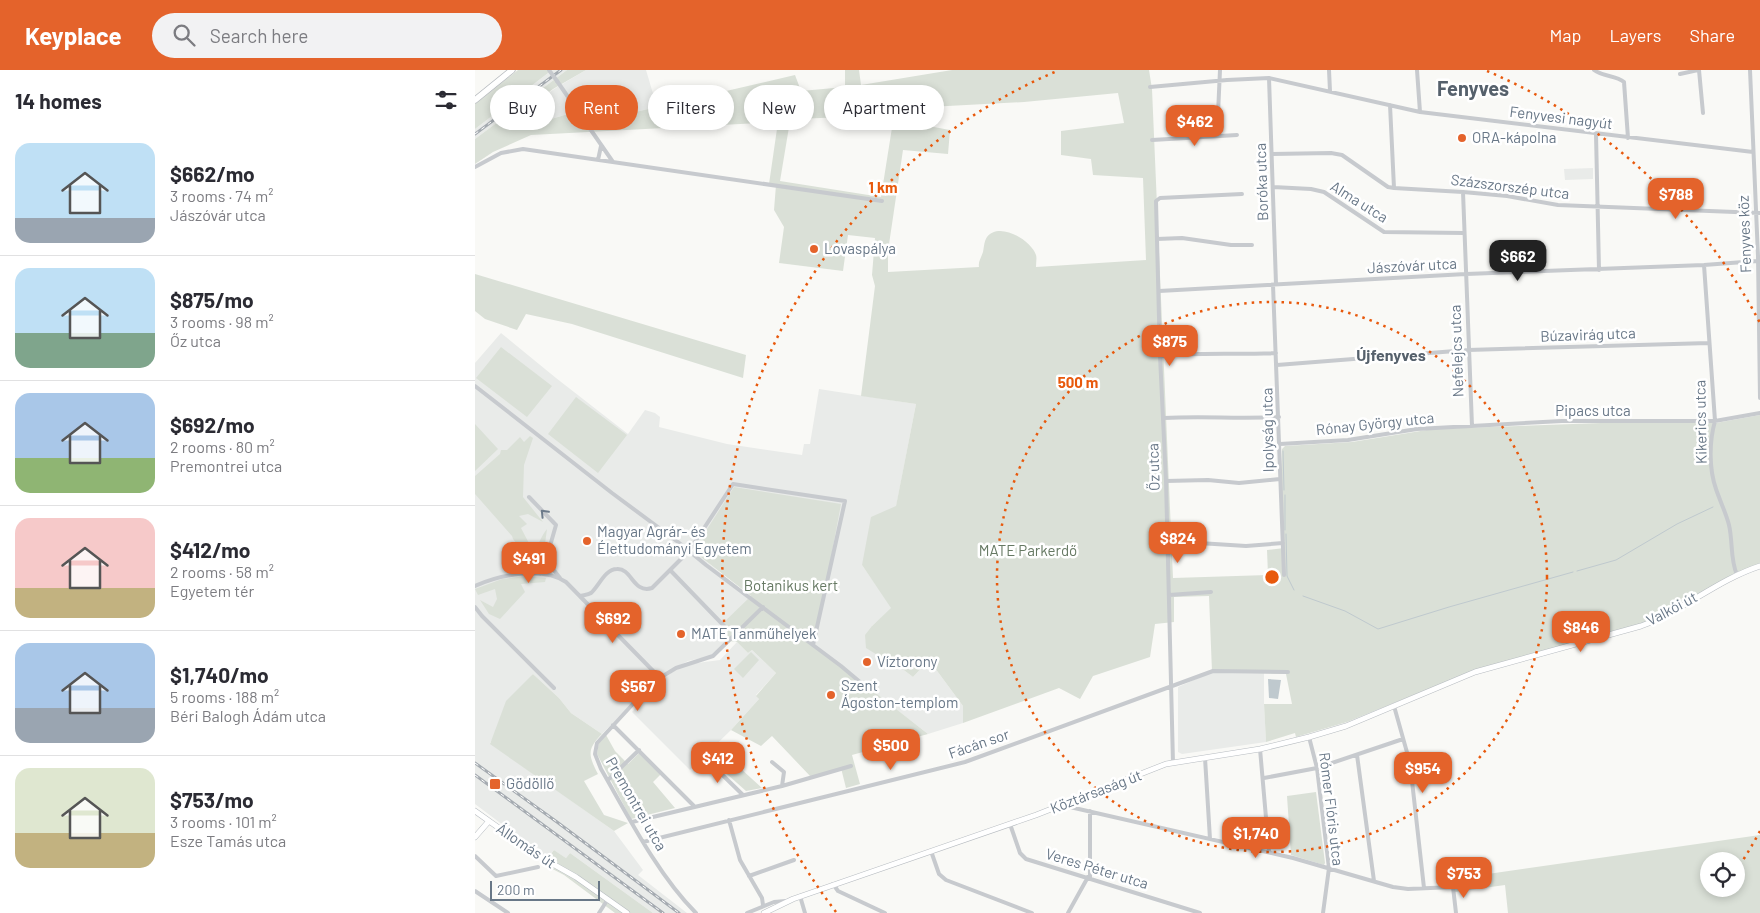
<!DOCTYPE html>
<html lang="en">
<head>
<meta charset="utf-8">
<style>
	:root { --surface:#fff; --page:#f2f2f3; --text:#2b2b33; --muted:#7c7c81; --line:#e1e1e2; --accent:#e4632b }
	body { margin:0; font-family:Barlow,sans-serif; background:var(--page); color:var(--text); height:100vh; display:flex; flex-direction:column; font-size:19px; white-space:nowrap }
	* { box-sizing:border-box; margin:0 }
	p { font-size:16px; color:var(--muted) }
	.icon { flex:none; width:28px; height:28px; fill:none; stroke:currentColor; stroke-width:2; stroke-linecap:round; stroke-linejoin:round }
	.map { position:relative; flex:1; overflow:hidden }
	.side { display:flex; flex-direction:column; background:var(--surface); width:475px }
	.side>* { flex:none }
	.hud { position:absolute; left:15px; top:15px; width:475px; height:45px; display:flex; gap:10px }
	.controls { position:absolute; left:1225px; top:782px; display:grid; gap:10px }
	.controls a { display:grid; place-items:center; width:45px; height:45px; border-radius:50%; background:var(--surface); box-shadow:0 2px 8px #0003; font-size:25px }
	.scale { position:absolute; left:15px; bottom:12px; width:110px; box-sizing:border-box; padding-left:5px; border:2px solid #687787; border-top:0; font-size:14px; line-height:18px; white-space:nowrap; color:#687787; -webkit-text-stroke:4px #fff; paint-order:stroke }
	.price { position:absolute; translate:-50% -42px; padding:0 11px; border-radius:10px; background:var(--accent); color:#fff; font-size:16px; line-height:32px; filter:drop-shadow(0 1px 2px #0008) }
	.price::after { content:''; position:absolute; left:50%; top:30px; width:15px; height:11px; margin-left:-8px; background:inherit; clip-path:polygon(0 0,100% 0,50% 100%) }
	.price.selected { background:#222; color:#fff }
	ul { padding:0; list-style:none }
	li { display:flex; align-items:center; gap:15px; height:125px; padding:0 15px }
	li+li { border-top:1px solid var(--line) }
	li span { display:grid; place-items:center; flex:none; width:140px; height:100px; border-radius:15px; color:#555 }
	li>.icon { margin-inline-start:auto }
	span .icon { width:60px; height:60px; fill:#fffc; stroke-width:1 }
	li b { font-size:21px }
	h2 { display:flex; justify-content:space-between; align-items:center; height:60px; padding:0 15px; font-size:21px }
	.pill { padding:0 18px; border-radius:22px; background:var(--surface); box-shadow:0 2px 8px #0003; font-size:18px; line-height:45px }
	.pill.selected { background:var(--accent); color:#fff }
	header { display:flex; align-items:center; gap:30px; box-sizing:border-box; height:70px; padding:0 25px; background:var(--accent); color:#fff }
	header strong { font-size:24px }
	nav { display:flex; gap:28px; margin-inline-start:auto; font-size:18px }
	.search { width:350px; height:45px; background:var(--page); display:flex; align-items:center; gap:12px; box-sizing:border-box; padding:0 18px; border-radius:28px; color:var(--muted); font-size:19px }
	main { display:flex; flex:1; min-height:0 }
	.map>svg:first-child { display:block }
	.built { fill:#e9ebe9 }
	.green { fill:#dae0d7; fill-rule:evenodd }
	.water { fill:#bfc9ce }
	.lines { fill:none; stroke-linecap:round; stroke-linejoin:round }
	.stream { stroke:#bfc9ce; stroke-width:1 }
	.secondary-casing { stroke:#b7bcc1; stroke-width:6 }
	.primary-casing { stroke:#b8bcc0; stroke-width:7 }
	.street { stroke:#c7cace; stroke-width:4 }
	.secondary { stroke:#fff; stroke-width:5 }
	.primary { stroke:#fff; stroke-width:5.5 }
	.rail-casing { stroke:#a5abb1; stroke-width:3 }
	.rail { stroke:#fff; stroke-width:1; stroke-dasharray:4; stroke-linecap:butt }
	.street-bridge { stroke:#c7cace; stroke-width:4 }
	.oneway { stroke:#6d7b8b }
	.ring { fill:none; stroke:#e8590c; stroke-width:2.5; stroke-dasharray:2.5 5 }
	.poi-dot { fill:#e4632b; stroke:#fff; stroke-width:2 }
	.labels { text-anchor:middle; stroke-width:5; stroke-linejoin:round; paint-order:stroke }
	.street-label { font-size:15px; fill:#687787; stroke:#fff }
	.poi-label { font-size:15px; fill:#687787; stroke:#fff; text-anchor:start }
	.park-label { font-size:15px; fill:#667963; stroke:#fff }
	.neighbourhood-label { font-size:16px; font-weight:bold; fill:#56616c; stroke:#fff }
	.district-label { font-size:20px; font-weight:bold; fill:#56616c; stroke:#fff }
	.centre { fill:#e8590c; stroke:#fff; stroke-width:2.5 }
	.ring-label { font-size:15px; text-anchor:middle; font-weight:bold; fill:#e8590c; stroke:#fff; stroke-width:5; stroke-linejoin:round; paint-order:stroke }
</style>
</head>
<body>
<header>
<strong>Keyplace</strong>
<div class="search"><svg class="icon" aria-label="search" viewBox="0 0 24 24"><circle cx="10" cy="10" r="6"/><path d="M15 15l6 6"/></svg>Search here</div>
<nav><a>Map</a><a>Layers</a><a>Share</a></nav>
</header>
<main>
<section class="side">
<h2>14 homes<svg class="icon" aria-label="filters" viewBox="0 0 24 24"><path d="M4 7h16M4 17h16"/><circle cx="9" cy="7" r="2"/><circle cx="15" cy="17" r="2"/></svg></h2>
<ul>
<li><span style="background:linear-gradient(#bfe0f5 75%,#9aa5b1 0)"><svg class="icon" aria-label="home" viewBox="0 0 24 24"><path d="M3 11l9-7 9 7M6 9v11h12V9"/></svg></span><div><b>$662/mo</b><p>3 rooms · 74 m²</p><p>Jászóvár utca</p></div></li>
<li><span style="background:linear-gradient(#bfe0f5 65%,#7fa58c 0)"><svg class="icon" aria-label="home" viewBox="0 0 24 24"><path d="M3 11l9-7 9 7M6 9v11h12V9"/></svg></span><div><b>$875/mo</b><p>3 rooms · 98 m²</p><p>Őz utca</p></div></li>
<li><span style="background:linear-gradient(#a9c7e8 65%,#8fb573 0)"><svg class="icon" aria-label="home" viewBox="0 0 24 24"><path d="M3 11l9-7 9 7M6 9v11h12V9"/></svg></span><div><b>$692/mo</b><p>2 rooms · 80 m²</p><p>Premontrei utca</p></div></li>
<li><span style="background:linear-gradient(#f6c9c9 70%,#c2b280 0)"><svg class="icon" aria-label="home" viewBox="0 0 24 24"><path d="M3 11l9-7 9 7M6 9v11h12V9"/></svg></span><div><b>$412/mo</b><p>2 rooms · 58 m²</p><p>Egyetem tér</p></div></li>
<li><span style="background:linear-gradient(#a9c7e8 65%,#9aa5b1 0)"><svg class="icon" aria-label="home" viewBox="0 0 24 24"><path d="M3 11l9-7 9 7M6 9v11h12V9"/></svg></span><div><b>$1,740/mo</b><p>5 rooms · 188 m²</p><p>Béri Balogh Ádám utca</p></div></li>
<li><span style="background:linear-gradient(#dfe7d0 65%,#c2b280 0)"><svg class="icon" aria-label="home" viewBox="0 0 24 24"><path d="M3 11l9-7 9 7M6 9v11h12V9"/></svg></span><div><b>$753/mo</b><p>3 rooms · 101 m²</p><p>Esze Tamás utca</p></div></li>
</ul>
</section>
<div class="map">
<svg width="1285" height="843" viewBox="0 0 1285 843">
	<rect width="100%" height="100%" fill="#f9f9f6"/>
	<path class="built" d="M 77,0 L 92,0 L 0,69 L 0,59 Z
		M 111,0 L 171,0 L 182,37 L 156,43 L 93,44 L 39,60 L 38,49 L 79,19 Z
		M 1118,98 L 1118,109 L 1090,110 L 1089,99 Z
		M 26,263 L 81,308 L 153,364 L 170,340 L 180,343 L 185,347 L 184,357 L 252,374 L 327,385 L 329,374 L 335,374 L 344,319 L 441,334 L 421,437 L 387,495 L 417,538 L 397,556 L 410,586 L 438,607 L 454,590 L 488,636 L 488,653 L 453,664 L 336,573 L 341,567 L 365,435 L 218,481 L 276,527 L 251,561 L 254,571 L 251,576 L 240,585 L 213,591 L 186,605 L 177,612 L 127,664 L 96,643 L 84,628 L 58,604 L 15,673 L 139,761 L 168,800 L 163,805 L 212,843 L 178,843 L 95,783 L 91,788 L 79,780 L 72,788 L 0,734 L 0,293 Z
		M 262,572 L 273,583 L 277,580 L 301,603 L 281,625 L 284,629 L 256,660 L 215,700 L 157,642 L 187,610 L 199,601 L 214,594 L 245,590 Z
		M 737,602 L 789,603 L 789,634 L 791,672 L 707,684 L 703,682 L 703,617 Z"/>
	<path class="green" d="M 43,0 L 77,0 L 0,59 L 0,34 Z
		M 92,0 L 111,0 L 78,19 L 38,49 L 39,60 L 93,44 L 156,43 L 320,5 L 326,21 L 370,17 L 370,0 L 384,0 L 386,15 L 477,0 L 674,0 L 677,19 L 698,508 L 793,505 L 792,480 L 809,478 L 806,423 L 807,379 L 810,376 L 877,372 L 958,359 L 1126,353 L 1241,353 L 1285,345 L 1285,496 L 1262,502 L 1195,541 L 1165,555 L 973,611 L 872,652 L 821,667 L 820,663 L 791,672 L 789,634 L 817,634 L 811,604 L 737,602 L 734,526 L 699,527 L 699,552 L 680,554 L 675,587 L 618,606 L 605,629 L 584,618 L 488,653 L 488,636 L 454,590 L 438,607 L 410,586 L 404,586 L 391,578 L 390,565 L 397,556 L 416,538 L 387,495 L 396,447 L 421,436 L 441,334 L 386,326 L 400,216 L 397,205 L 400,168 L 373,165 L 368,201 L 304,193 L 309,157 L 299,140 L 301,115 L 294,114 L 303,52 L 56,65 L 18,82 L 0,94 L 0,69 ZM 643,23 L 649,53 L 586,61 L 586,85 L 616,89 L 618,105 L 668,108 L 671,190 L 561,197 C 561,193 562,188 561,185 C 556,170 524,151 512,167 C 509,171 509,178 508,182 C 506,188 503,192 504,197 L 413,202 L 413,181 L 428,80 L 473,84 L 475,60 L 432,52 L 435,38 L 549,32 ZM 419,45 L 406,127 L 305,111 L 315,51 L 321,49 Z
		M 0,204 L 271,285 L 268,308 L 97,254 L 51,244 L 42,260 L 10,249 L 0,241 Z
		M 26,277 L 77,316 L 52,347 L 1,308 Z
		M 101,327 L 152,365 L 123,403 L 73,364 Z
		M 0,354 L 23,379 L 0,401 Z
		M 55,366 L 58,368 L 49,395 L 48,427 L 68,452 L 53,444 L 44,446 L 52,454 L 46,458 L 58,481 C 64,475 66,466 72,459 L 68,489 L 60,496 L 38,469 L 37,466 L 0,424 L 0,406 L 25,384 L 26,380 L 32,380 L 45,367 L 49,372 Z
		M 259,417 L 366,434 L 341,568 L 337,573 L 453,664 L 377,685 L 385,714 L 371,718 L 366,698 L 336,707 L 297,666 L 286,676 L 256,660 L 284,629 L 281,626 L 301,603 L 277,580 L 273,583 L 262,572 L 254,571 L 251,561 L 246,555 L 276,526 L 218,481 Z
		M 50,506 L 71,508 L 70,512 L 46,514 L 50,522 L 25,549 L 14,544 L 5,530 L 18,537 L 22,529 L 20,519 L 3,525 L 0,519 L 27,509 Z
		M 276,582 L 284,590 L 268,608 L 259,599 Z
		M 58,604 L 84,628 L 96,643 L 127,664 C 112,679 113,685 123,704 L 109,711 L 129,745 L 153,753 L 139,761 L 15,674 L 31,631 Z
		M 131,665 L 140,681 L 153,694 L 165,682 L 187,703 L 178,712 L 200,738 L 156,749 L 122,684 L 124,671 Z
		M 244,697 L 265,698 L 287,718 L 271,721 Z
		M 841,722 L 850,793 L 849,795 L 816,785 L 812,726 Z
		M 1285,765 L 1285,843 L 1033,843 L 1030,815 L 980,822 L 978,809 ZM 1234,791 L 1261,791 L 1261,819 L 1234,819 Z
		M 79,780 L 91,788 L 95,783 L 178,843 L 140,843 L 89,805 L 68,794 Z"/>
	<path class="water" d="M 793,609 L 806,610 L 803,629 L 794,628 Z"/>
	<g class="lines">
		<path class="stream" d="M 808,381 L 809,420
			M 810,425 L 810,460
			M 811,464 L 812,506 L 819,520
			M 1102,501 L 1141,490 L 1202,454 L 1238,437
			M 828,526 L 870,541 L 903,559 L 974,537 L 1098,502"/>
		<defs>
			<path id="secondary" d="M 0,741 L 62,785 L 101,807 L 152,843
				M 0,767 L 14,751
				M 289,843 L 318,829 L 561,745 L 691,694 L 785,679 L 834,667 L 871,656 L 1000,602 L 1166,556 C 1208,541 1242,510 1285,496"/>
			<path id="primary" d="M 0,30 L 37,0"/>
		</defs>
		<use href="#secondary" class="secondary-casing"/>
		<use href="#primary" class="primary-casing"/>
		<path class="street" d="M 854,0 L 855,21
			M 942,0 L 945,42
			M 1119,0 C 1128,7 1141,5 1149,12 L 1153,68
			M 1224,0 L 1228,43
			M 1275,0 L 1283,186 L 1285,328
			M 1205,4 L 1223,0
			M 794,8 L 801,214
			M 82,11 L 138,92
			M 675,17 L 752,10 L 794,8 L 945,42 L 1278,82
			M 915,35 L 919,118
			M 1121,64 L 1124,200
			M 742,66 L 745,0
			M 677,70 L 762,65
			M 797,84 L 856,83 L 867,85 L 913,117 L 919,118 L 988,122 L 1032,126 L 1083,135 L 1285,143
			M 123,90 L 126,76
			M 0,97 L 26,83 L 48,79 L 407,131
			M 798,117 L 836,119 L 849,122 L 909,162 L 989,163
			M 988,122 L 997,356
			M 682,169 L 707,168 L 756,175 L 777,175
			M 1229,195 L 1240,351 C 1234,372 1234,399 1241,419 C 1245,431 1251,443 1254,455 C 1258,472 1255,489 1262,505
			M 798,215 L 809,505
			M 684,221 L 991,204 L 1229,195 L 1282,191
			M 685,286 C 723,282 762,285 801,283
			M 802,295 L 993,280 L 1234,273
			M 0,316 L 137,423 L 203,472 L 231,495 L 366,596 L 391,617
			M 689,348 C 727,346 765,349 804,347
			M 805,374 L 873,370 L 942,359 L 1087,351 L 1240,351 L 1285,343
			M 691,411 L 733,410 L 764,413 L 805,409
			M 54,427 L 81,455 L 75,476 L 74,496 L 65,504
			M 693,475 L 724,473 L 771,476 L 808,473
			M 74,494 L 85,508
			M 196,501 L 252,559
			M 0,516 C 24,505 67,496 91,512 L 185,608
			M 694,525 L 736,522
			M 105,526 C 108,525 113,525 116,523 C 124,516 130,499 142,499 C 157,498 158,524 177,518 L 214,481 L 258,414 L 370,431 L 338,575
			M 0,537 L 7,546 L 79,618
			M 919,636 L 935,693 L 949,818
			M 138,655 L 219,736
			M 834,667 L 842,698 L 854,798 L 848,843
			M 785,679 L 794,782
			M 882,685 L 899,811
			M 730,688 L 735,769
			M 231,689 L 268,725
			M 297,692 L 309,702 L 307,716
			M 698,693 L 691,411 L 685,286 L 681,131 L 685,128 L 767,124
			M 789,708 L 842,698 L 928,669
			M 133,710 L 164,680
			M 591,734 L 595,737 L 818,788 L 918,817 L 933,819 L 978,817 L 981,843
			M 615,741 L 615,808
			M 254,750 L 265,790 L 287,828 L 288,835
			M 157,752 L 307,716 L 376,696
			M 535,754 L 545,783 L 551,789 L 725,843
			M 168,772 L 490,692 L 738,601 L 813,602
			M 456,781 L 464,804 L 471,810 L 557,843
			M 0,786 L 21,806 L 63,797
			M 274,806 L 319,790
			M 358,814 L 363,821 L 410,843
			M 0,821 L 33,843
			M 325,826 L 330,843
			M 124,843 L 133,829
			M 221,843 C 183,805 153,746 126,699 L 120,684 L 122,673 L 168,623 L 188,606 L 201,598 L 238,586 L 288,537
			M 272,843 L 299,832 L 311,831
			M 593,843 L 613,807"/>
		<use href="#secondary" class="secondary"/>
		<use href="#primary" class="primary"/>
		<defs>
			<path id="rail" d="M 0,64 L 86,0
				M 0,693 L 82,752 L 204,843
				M 0,705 L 188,843"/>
		</defs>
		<use href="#rail" class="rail-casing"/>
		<use href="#rail" class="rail"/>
		<path class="street-bridge" d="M 74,0 L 82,11"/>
	</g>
	<defs><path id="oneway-chevron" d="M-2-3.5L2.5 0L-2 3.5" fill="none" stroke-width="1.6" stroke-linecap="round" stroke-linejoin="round" transform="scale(1.25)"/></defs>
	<use class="oneway" href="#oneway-chevron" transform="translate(69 443) rotate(-134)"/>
	<g class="ring">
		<circle cx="797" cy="507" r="275"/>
		<path d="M1285 761A550 550 0 0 1 1263 798M361 842A550 550 0 0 1 582 1M1012 1A550 550 0 0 1 1285 253"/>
	</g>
	<g class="poi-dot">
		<circle cx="987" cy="68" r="5"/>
		<circle cx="339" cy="179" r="5"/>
		<circle cx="112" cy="471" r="5"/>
		<circle cx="206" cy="564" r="5"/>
		<circle cx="392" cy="592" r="5"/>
		<circle cx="356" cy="625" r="5"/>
		<rect x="14" y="708" width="12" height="12" rx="2.5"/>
	</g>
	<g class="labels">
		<g class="street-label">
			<text transform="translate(1086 48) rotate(7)" y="5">Fenyvesi nagyút</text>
			<text transform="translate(787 112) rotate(-92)" y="5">Boróka utca</text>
			<text transform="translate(1035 117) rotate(7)" y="5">Százszorszép utca</text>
			<text transform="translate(884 132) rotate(32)" y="5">Alma utca</text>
			<text transform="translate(1270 164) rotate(-92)" y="5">Fenyves köz</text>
			<text transform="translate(937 196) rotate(-3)" y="5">Jászóvár utca</text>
			<text transform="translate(1113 265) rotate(-2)" y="5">Búzavirág utca</text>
			<text transform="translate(982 281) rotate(-92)" y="5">Nefelejcs utca</text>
			<text x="1118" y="346">Pipacs utca</text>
			<text transform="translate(1226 352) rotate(-91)" y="5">Kikerics utca</text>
			<text transform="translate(900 354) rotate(-6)" y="5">Rónay György utca</text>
			<text transform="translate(793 360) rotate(-91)" y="5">Ipolyság utca</text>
			<text transform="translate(679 397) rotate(-92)" y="5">Őz utca</text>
			<text transform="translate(1197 539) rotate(-28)" y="5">Valkói út</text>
			<text transform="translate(504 674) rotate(-19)" y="5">Fácán sor</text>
			<text transform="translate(621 722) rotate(-21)" y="5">Köztársaság út</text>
			<text transform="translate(161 734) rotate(60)" y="5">Premontrei utca</text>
			<text transform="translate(856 739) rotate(83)" y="5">Rómer Flóris utca</text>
			<text transform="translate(51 776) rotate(34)" y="5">Állomás út</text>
			<text transform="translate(622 799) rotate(17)" y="5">Veres Péter utca</text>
		</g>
		<g class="poi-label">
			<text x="997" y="73">ORA-kápolna</text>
			<text x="349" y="184">Lovaspálya</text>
			<text x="122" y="467">Magyar Agrár- és<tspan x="122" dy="17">Élettudományi Egyetem</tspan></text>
			<text x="216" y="569">MATE Tanműhelyek</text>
			<text x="402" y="597">Víztorony</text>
			<text x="366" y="621">Szent<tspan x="366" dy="17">Ágoston-templom</tspan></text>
			<text x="31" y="719">Gödöllő</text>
		</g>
		<g class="park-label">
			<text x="553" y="486">MATE Parkerdő</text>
			<text x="316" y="521">Botanikus kert</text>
		</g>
		<g class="neighbourhood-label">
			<text x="916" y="291">Újfenyves</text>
		</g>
		<g class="district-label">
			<text x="998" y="26">Fenyves</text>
		</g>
	</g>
	<circle cx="797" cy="507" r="8" class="centre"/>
	<g class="ring-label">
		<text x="408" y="123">1 km</text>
		<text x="603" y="318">500 m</text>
	</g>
</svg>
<div class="controls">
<a><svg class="icon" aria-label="locate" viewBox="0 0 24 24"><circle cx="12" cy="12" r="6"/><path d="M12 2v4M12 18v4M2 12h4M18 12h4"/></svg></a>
</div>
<div class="scale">200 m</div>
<b class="price" style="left:720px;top:77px">$462</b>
<b class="price" style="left:1201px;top:150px">$788</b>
<b class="price selected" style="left:1043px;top:212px">$662</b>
<b class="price" style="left:695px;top:297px">$875</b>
<b class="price" style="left:703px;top:494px">$824</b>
<b class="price" style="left:54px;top:514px">$491</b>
<b class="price" style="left:138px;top:574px">$692</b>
<b class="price" style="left:1106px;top:583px">$846</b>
<b class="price" style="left:163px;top:642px">$567</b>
<b class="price" style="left:416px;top:701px">$500</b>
<b class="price" style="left:243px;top:714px">$412</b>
<b class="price" style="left:948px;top:724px">$954</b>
<b class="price" style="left:781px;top:789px">$1,740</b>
<b class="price" style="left:989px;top:829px">$753</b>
<div class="hud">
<a class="pill">Buy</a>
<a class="pill selected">Rent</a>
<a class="pill">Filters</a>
<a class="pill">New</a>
<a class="pill">Apartment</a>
</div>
</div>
</main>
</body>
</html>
